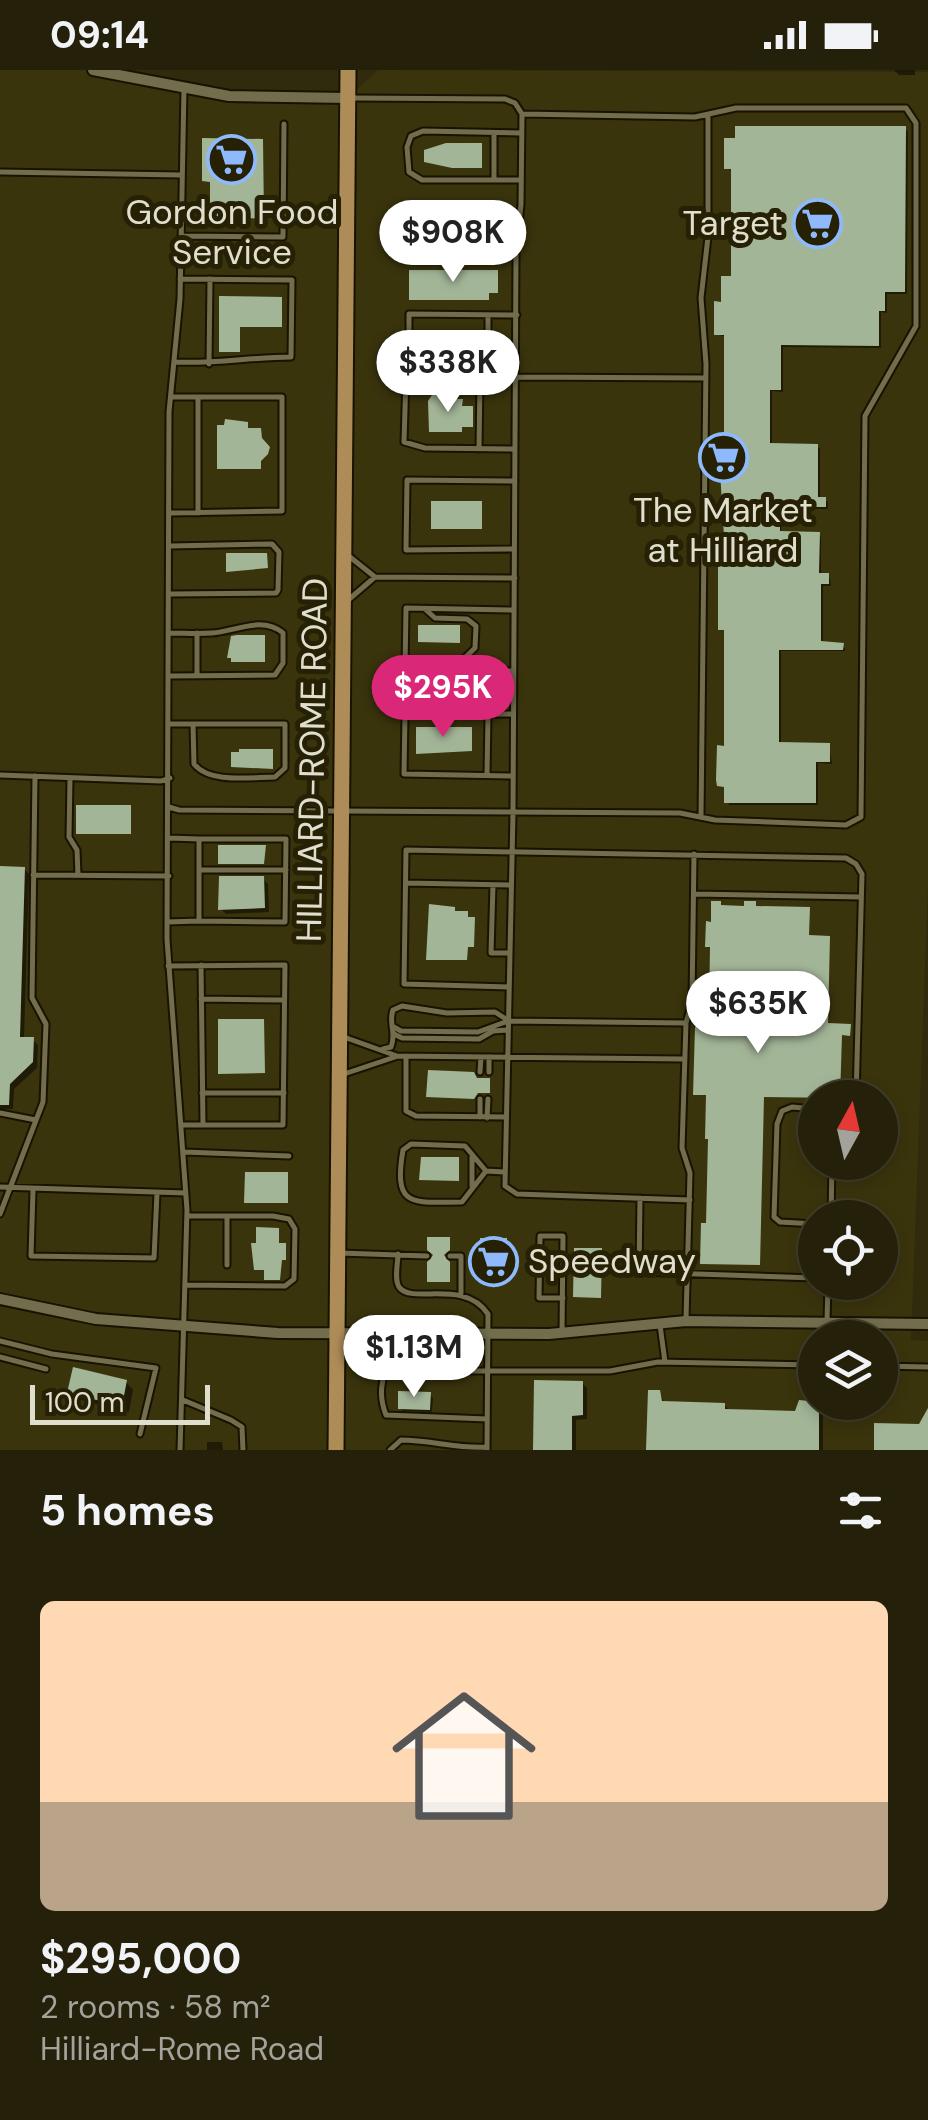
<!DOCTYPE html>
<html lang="en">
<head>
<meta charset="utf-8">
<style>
	:root { --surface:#24200a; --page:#302d18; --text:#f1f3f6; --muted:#a3a39c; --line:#413e2b; --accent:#db2777 }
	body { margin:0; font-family:"DM Sans",sans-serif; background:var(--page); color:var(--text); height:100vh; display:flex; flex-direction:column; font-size:38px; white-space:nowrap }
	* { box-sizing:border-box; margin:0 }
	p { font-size:32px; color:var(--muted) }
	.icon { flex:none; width:55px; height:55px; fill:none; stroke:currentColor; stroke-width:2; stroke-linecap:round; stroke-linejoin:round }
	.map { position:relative; height:1380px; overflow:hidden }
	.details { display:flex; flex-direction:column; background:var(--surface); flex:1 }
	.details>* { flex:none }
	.needle { width:65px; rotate:8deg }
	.fabs { position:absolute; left:798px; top:1010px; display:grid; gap:20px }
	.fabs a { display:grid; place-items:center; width:100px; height:100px; border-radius:50%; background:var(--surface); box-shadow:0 5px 15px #0003,0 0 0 2px var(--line); font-size:50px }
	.scale { position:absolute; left:30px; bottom:25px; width:180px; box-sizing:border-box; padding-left:10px; border:5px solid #e0decc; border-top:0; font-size:28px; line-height:35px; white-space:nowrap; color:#e0decc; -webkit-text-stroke:8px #262104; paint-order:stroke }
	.price { position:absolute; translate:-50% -85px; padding:0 22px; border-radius:35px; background:#fff; color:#222; font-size:32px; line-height:65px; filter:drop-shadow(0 2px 5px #0008) }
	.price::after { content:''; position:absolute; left:50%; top:60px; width:30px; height:22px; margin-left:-15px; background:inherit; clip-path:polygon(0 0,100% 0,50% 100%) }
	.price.selected { background:var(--accent); color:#fff }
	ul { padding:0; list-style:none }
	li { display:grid; align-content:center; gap:20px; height:530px; padding:0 40px }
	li+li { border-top:2px solid var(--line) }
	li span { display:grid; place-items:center; height:310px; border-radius:15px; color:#555 }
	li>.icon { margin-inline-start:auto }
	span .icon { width:180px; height:180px; fill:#fffc; stroke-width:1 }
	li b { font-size:42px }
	h2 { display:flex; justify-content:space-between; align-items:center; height:120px; padding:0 40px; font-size:42px }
	.status { display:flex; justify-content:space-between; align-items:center; height:70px; padding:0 50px; background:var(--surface); direction:ltr }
	.status svg { height:28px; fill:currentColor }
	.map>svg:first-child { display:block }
	.built { fill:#3a340d; fill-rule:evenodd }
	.shadow { fill:#0007 }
	.building { fill:#a3b597 }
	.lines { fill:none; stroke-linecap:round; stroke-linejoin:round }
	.service-casing { stroke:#181300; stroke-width:9 }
	.minor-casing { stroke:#181300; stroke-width:14 }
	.primary-casing { stroke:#181300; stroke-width:19 }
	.service { stroke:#716d4d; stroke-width:5 }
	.minor { stroke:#716d4d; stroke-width:10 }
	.primary { stroke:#ae8c58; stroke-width:15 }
	.labels { text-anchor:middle; stroke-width:10; stroke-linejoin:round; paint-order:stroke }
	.poi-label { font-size:35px; fill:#e0decc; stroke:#262104 }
	.street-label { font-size:35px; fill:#e0decc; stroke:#262104 }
</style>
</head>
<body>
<div class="status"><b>09:14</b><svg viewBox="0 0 49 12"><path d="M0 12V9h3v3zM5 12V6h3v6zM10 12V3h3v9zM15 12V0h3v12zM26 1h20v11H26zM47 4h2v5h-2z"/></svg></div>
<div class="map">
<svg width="928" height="1380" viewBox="0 0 928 1380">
	<rect width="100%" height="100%" fill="#302b0d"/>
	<path class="built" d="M 0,0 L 93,0 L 199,22 L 348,28 L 378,0 L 928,2 L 928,816 L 911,1270 L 928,1271 L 928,1380 L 0,1380 ZM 815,1028 L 880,1028 L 880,1092 L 815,1092 ZM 815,1148 L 880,1148 L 880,1212 L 815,1212 ZM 815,1268 L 880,1268 L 880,1332 L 815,1332 Z"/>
	<path class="shadow" d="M 894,0 L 915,0 L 915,5 L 899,5 Z
		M 905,59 L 908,62 L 907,224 L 887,224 L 887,243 L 881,242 L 881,278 L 783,277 L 783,322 L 772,321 L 772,376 L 817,376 L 820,379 L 820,429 L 828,432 L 828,439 L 782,439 L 781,464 L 818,464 L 821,467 L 821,505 L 830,508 L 831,516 L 823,516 L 823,573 L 845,578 L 845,581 L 781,581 L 781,675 L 829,675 L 832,694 L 818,693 L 818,735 L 729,735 L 726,718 L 719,715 L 726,678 L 726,562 L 721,559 L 727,469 L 726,267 L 717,264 L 733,208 L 734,101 L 726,98 Z
		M 0,798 L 24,799 L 29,804 L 24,969 L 33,970 L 38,975 L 37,998 L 14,1019 L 13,1039 L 0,1039 Z
		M 263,809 L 268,814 L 269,842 L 226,844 L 221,839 Z
		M 126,1312 L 133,1320 L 129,1342 L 77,1329 L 70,1322 Z
		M 582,1313 L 587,1318 L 587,1349 L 576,1350 L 576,1380 L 535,1380 Z
		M 659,1322 L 665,1334 L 724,1335 L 730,1341 L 797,1344 L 818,1334 L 823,1339 L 823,1380 L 648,1380 Z
		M 430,1325 L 433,1328 L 432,1342 L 403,1341 L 400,1338 Z
		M 207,1372 L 222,1372 L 223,1380 L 207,1380 Z"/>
	<path class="building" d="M 735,56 L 906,56 L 905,222 L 885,222 L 885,241 L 879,241 L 879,276 L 781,275 L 781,320 L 770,320 L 770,373 L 818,374 L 818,427 L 826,427 L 826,437 L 780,437 L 780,461 L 820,462 L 819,503 L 829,503 L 829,514 L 821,514 L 821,571 L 844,573 L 843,580 L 779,580 L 779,672 L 830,673 L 830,692 L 816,692 L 816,733 L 724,733 L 724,717 L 717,716 L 716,710 L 717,675 L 724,676 L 724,560 L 718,560 L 718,466 L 724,466 L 719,385 L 724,385 L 724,265 L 714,265 L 714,231 L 721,232 L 721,206 L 731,206 L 731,99 L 724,99 L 724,68 L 735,68 Z
		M 202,68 L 263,69 L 264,149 L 210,146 L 210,112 L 202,111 Z
		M 446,73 L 482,73 L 482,98 L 452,98 L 424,92 L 424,80 Z
		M 424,131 L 478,131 L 475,137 L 481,142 L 481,149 L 420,148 L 420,141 L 426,137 Z
		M 409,200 L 498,200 L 498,223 L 489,223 L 489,230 L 409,230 Z
		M 219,226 L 282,227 L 282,257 L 240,257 L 240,282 L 219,282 Z
		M 434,322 L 440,322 L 445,329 L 463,329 L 462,336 L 473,336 L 473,357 L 462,357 L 462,362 L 429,362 L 428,331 Z
		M 225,349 L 248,352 L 248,358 L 261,358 L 262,368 L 270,377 L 268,384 L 261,391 L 261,399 L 217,399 L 217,355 L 224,355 Z
		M 431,431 L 482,431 L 482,459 L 431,459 Z
		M 226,483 L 267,483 L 268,498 L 226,502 Z
		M 418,555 L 460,555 L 460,573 L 418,572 Z
		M 237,565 L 265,565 L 265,592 L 231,592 L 231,588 L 227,588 L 231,566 Z
		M 416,657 L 472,657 L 472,681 L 416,684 Z
		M 239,679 L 273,679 L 273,699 L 231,697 L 231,682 L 239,682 Z
		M 76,735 L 131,735 L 131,764 L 76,764 Z
		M 218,775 L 266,775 L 264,794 L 218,794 Z
		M 0,796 L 25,797 L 20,967 L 34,967 L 33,992 L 10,1014 L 9,1035 L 0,1035 Z
		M 219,806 L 264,806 L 265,838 L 218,840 Z
		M 711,831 L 721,831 L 721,835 L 744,836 L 744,831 L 756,831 L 756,836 L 810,837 L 809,865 L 830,866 L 828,953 L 851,954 L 850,966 L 842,965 L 840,1028 L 764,1027 L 760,1195 L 700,1194 L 701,1153 L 706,1153 L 708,1069 L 705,1069 L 706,1025 L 693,1025 L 695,957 L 701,957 L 701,938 L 709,938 L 710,877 L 705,877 L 706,851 L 711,852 Z
		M 429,834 L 455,837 L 455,841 L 468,841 L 468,847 L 475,847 L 474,877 L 468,877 L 467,890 L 426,890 Z
		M 218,949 L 264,949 L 265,1003 L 218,1004 Z
		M 428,1000 L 474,1002 L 477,1008 L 490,1008 L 490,1023 L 478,1023 L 474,1029 L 426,1027 Z
		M 421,1087 L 459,1087 L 459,1111 L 419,1110 Z
		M 245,1102 L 288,1102 L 288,1133 L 244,1133 Z
		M 256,1157 L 279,1158 L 279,1173 L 286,1173 L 286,1190 L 282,1190 L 280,1210 L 264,1210 L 264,1200 L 254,1200 L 251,1173 L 256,1173 Z
		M 427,1167 L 450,1167 L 450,1180 L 444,1185 L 450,1192 L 450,1212 L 427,1212 L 427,1192 L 433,1185 L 427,1180 Z
		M 480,1168 L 507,1168 L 507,1212 L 480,1212 Z
		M 574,1178 L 602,1178 L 601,1228 L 573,1227 Z
		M 73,1297 L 127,1310 L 122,1336 L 67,1323 Z
		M 534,1310 L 583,1311 L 583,1345 L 572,1346 L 572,1380 L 533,1380 Z
		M 648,1320 L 660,1320 L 662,1331 L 725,1333 L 725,1339 L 795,1341 L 799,1330 L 819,1332 L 819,1380 L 646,1380 Z
		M 398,1321 L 431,1322 L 430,1340 L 398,1339 Z
		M 928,1338 L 928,1380 L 874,1380 L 874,1353 L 919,1354 Z"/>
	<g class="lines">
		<defs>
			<path id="service" d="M 352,28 L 505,29 L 515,33 L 522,44 L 521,134 L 516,184 L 513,743 L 505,1116 L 517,1124 L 690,1130
				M 494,63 L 494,110
				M 0,102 L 181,105
				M 520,110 L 422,110 L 409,102 L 407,77 L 411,66 L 423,61 L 522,63
				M 420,135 L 403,137 L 397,144 L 403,177 L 516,184
				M 481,136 L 494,138 L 499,143 L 500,167
				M 413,165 L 518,167
				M 181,166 L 283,167 L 284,54
				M 488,245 L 488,270 L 409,268 L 409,244 L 517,245
				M 175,292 C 214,294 252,287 291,287 L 292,210 L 180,209
				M 209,294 L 210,209
				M 516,307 L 706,308
				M 171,327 L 282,327 L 282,441 L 171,443
				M 479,379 L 480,309
				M 515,379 L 425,378 L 404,372 L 406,307 L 516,310
				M 198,443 L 198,327
				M 514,479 L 406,480 L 407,410 L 515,411
				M 350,487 L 375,507 L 515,508
				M 170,524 L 276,523 L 278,520 L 279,482 L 272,474 L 170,476
				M 347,531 L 375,507
				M 425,539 L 435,548 L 467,549 L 476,556 L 475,578 L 452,600
				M 170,563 C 184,563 198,564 212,563 C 234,562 262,545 283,563 L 283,593 L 275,605 L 170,606
				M 513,601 L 405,599 L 406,538 L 514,540
				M 197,605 L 197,563
				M 171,654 L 285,654 L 285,698 L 275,707 C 251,707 210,714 194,694 L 193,654
				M 0,705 L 161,711 L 170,708
				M 487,705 L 488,645
				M 512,706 L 404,704 L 405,645 L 513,644
				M 70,708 L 69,767 L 77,780 L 78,805
				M 169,737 L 179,740 L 680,743 L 715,750 L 846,755 L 861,747 L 865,346 L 916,256 L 916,53 L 906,38 L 736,38 L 695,47 L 522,44
				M 701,747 L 706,294 L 701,228 L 708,167 L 708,46
				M 169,768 L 199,769
				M 199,769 L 286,769 L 285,852 L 199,851 Z
				M 199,800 L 286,800
				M 33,805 L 169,806
				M 406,813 L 511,815
				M 493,815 L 491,883 L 510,883
				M 694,824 L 861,827
				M 167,852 L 199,851
				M 201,895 L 203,1055
				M 168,896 L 285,895 L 283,1055 L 183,1055
				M 509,917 L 404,914 L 406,780 L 846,788 L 856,794 L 862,804 L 856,1028
				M 201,929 L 283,930
				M 392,956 L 401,961 L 478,962 L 508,951 L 686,953
				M 394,964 L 402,968 L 479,969 L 493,961 L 508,960
				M 341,966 L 397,986 L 684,989
				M 383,979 L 391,977 C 397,963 388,953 393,940 L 402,936 L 447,943 L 495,942 L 506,949
				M 406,986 L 406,1041 L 416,1046 L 506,1047
				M 480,1002 L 481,987
				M 489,1002 L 489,987
				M 344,1004 L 395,987
				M 202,1023 L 284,1023
				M 815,1039 L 792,1037 L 782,1041 L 777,1054 L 774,1147 L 780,1152 L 815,1154
				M 0,1043 L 36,1050
				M 480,1047 L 480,1029
				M 487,1048 L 488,1029
				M 184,1082 L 289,1086
				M 486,1101 L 462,1132 C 412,1132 393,1139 403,1080 L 411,1074 L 465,1076 L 486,1101 L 504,1102
				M 472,1116 L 472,1087
				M 0,1117 L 186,1123
				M 33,1120 L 31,1186 L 154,1188 L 157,1123
				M 640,1128 L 639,1202 L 815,1208
				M 0,1144 L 43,1032 L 46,954 L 32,928 L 35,706
				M 187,1146 L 227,1146 L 227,1195
				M 831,1148 L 832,1092
				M 340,1183 L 427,1186
				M 398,1184 C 398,1193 394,1209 399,1217 C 411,1235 464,1208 488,1244 L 487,1380
				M 450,1186 L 461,1186 L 461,1223
				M 185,1215 L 285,1216 L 294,1209 L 295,1159 L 289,1149 L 273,1146 L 227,1146
				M 686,1249 L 690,1103 L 682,1078 L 686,953 L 692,932 L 694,784
				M 827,1252 L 828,1212
				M 660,1255 L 665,1292
				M 562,1263 L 563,1166 L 540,1166 L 539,1228 L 563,1228
				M 0,1271 L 52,1284 L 156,1298 L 140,1364
				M 0,1287 L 46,1299
				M 880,1296 L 928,1297
				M 183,1330 L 231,1350 L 242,1357 L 243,1380
				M 487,1349 L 386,1345 C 380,1330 380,1315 386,1301 L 610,1301 L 658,1292 L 815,1295
				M 180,1380 L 187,1140 L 167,869 L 169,342 L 180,229 L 184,18
				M 390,1380 L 401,1370 C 431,1370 457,1379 487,1377"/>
			<path id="minor" d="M 93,0 L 229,26 L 348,28
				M 0,1229 L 96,1249 L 278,1263 L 549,1264 L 686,1251 L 928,1254"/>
			<path id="primary" d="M 336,1380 L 348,0"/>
		</defs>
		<use href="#service" class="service-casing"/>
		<use href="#minor" class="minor-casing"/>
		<use href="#primary" class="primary-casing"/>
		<use href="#service" class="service"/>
		<use href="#minor" class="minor"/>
		<use href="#primary" class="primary"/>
	</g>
	<defs>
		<symbol id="supermarket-ring" viewBox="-11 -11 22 22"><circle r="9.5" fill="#262104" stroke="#8eb9fc" stroke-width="1.5"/><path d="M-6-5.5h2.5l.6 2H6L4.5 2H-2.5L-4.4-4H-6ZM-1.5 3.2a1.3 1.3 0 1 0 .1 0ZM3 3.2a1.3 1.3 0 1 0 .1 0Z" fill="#8eb9fc"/></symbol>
	</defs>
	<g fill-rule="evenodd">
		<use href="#supermarket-ring" x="204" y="62" width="55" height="55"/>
		<use href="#supermarket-ring" x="790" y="126" width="55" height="55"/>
		<use href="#supermarket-ring" x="696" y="360" width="55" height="55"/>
		<use href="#supermarket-ring" x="466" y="1164" width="55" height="55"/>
	</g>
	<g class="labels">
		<g class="poi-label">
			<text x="232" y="154">Gordon Food<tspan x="232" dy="40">Service</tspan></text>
			<text x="783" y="165" text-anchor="end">Target</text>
			<text x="723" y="452">The Market<tspan x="723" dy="40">at Hilliard</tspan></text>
			<text x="528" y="1203" text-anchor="start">Speedway</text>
		</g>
		<g class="street-label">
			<text transform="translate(312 690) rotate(-89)" y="12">HILLIARD-ROME ROAD</text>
		</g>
	</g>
</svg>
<div class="fabs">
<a><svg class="needle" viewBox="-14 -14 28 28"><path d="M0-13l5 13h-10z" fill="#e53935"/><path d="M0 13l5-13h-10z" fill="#a3a39c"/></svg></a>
<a><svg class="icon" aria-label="locate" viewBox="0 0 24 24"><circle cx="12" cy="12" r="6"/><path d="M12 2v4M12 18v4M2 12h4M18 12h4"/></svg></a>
<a><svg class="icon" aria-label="layers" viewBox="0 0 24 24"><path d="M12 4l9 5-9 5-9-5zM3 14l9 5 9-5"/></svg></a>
</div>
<div class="scale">100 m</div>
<b class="price" style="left:453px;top:215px">$908K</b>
<b class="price" style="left:448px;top:345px">$338K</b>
<b class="price selected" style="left:443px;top:670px">$295K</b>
<b class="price" style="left:758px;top:986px">$635K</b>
<b class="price" style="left:414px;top:1330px">$1.13M</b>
</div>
<section class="details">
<h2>5 homes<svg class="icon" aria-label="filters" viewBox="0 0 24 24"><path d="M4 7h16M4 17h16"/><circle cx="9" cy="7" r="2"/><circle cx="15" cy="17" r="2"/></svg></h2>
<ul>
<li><span style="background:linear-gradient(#ffd9b3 65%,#b9a48a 0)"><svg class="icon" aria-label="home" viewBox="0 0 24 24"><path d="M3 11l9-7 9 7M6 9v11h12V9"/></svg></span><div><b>$295,000</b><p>2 rooms · 58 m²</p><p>Hilliard-Rome Road</p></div></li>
</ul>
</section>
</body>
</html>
